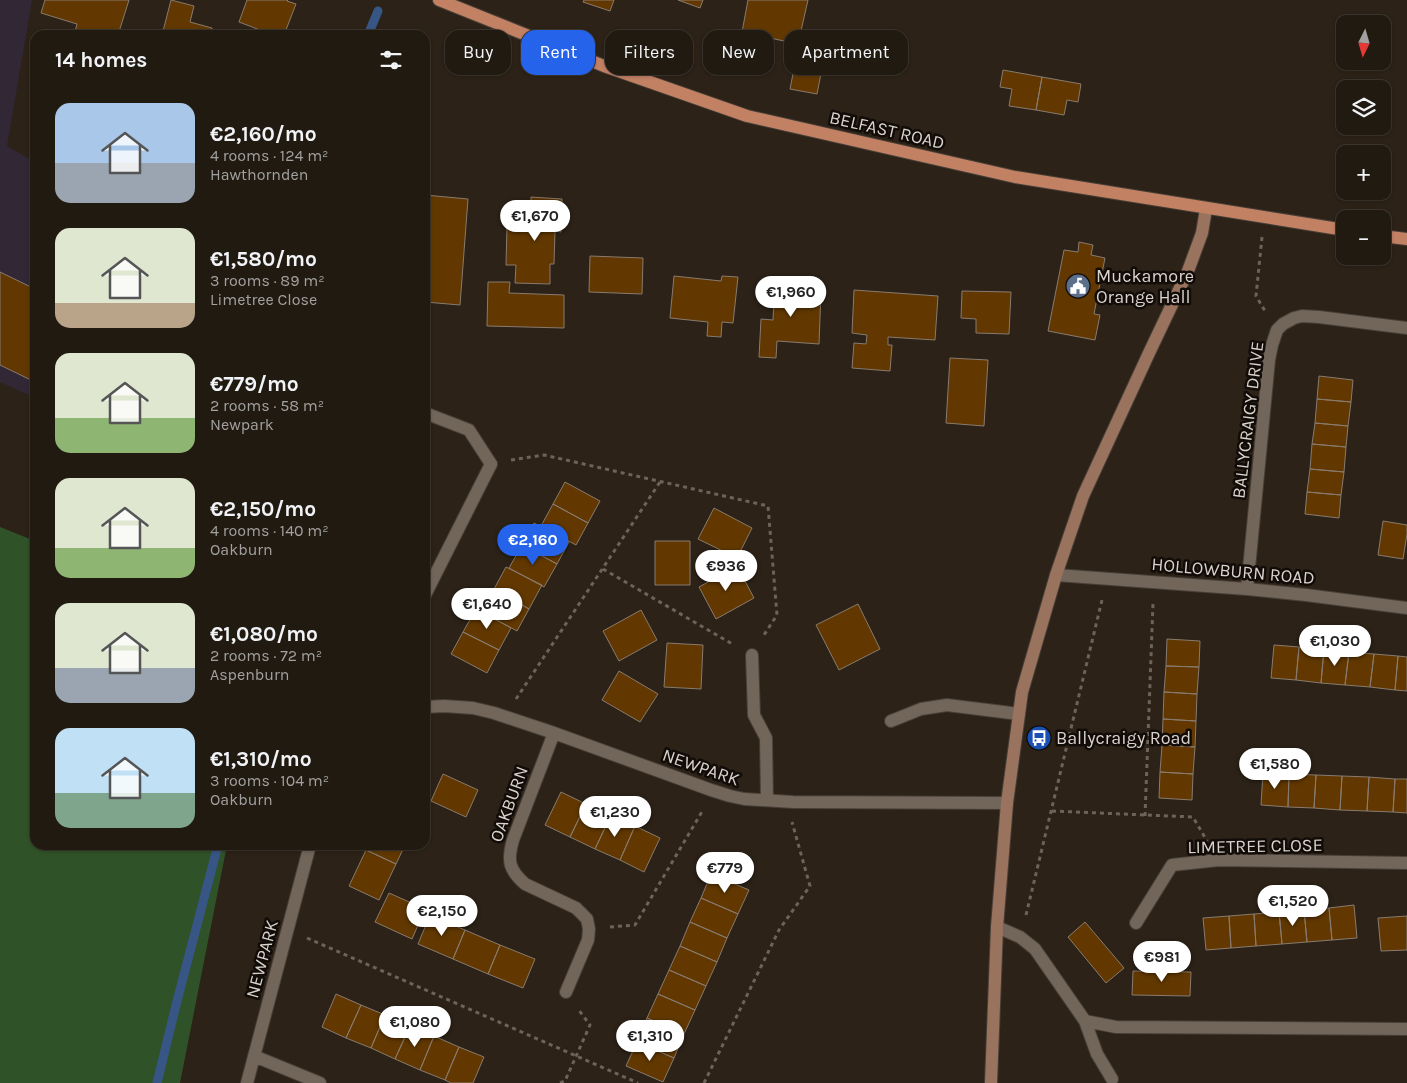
<!DOCTYPE html>
<html lang="en">
<head>
<meta charset="utf-8">
<style>
	:root { --surface:#211a11; --page:#29231a; --text:#f1f3f6; --muted:#a2a19f; --line:#3e3831; --accent:#2563eb }
	body { margin:0; font-family:Karla,sans-serif; background:var(--page); color:var(--text); height:100vh; display:flex; flex-direction:column; font-size:19px; white-space:nowrap }
	* { box-sizing:border-box; margin:0 }
	p { font-size:16px; color:var(--muted) }
	.icon { flex:none; width:28px; height:28px; fill:none; stroke:currentColor; stroke-width:2; stroke-linecap:round; stroke-linejoin:round }
	.map { position:relative; flex:1; overflow:hidden }
	.drawer { position:absolute; left:30px; top:30px; width:400px; height:820px; display:flex; flex-direction:column; background:var(--surface); border-radius:15px; box-shadow:0 1px 4px #0004,0 0 0 1px var(--line) }
	.drawer>* { flex:none }
	.banner { position:absolute; left:445px; top:30px; width:475px; height:45px; display:flex; gap:10px }
	.needle { width:32px; rotate:185deg }
	.controls { position:absolute; left:1336px; top:15px; display:grid; gap:10px }
	.controls a { display:grid; place-items:center; width:55px; height:55px; border-radius:10px; background:var(--surface); box-shadow:0 1px 4px #0004,0 0 0 1px var(--line); font-size:25px }
	.price { position:absolute; translate:-50% -42px; padding:0 11px; border-radius:18px; background:#fff; color:#222; font-size:16px; line-height:32px; filter:drop-shadow(0 1px 2px #0008) }
	.price::after { content:''; position:absolute; left:50%; top:30px; width:15px; height:11px; margin-left:-8px; background:inherit; clip-path:polygon(0 0,100% 0,50% 100%) }
	.price.active { background:var(--accent); color:#fff }
	ul { padding:0; list-style:none }
	li { display:flex; align-items:center; gap:15px; height:125px; padding:0 25px }
	li span { display:grid; place-items:center; flex:none; width:140px; height:100px; border-radius:15px; color:#555 }
	li>.icon { margin-inline-start:auto }
	span .icon { width:60px; height:60px; fill:#fffc; stroke-width:1 }
	li b { font-size:21px }
	h2 { display:flex; justify-content:space-between; align-items:center; height:60px; padding:0 25px; font-size:21px }
	.tag { padding:0 18px; border-radius:15px; background:var(--surface); box-shadow:0 1px 4px #0004,0 0 0 1px var(--line); font-size:18px; line-height:45px }
	.tag.active { background:var(--accent); color:#fff }
	.map>svg:first-child { display:block }
	.commercial { fill:#322735 }
	.green { fill:#305228 }
	.lines { fill:none; stroke-linecap:round; stroke-linejoin:round }
	.stream { stroke:#375685; stroke-width:9 }
	.building { fill:#623800; stroke:#887b6f }
	.service-casing { stroke:#473f37; stroke-width:14 }
	.minor-casing { stroke:#473f37; stroke-width:14 }
	.secondary-casing { stroke:#473f37; stroke-width:14 }
	.primary-casing { stroke:#473f37; stroke-width:14 }
	.path { stroke:#6c6359; stroke-width:3; stroke-dasharray:4 4; stroke-linecap:butt }
	.service { stroke:#72655a; stroke-width:12 }
	.minor { stroke:#72655a; stroke-width:12 }
	.secondary { stroke:#9a735f; stroke-width:12 }
	.primary { stroke:#c38164; stroke-width:12 }
	.labels { text-anchor:middle; stroke-width:5; stroke-linejoin:round; paint-order:stroke }
	.street-label { font-size:18px; fill:#dad3cc; stroke:#110c08 }
	.poi-label { font-size:18px; fill:#dad3cc; stroke:#110c08; text-anchor:start }
</style>
</head>
<body>
<div class="map">
<svg width="1407" height="1083" viewBox="0 0 1407 1083">
	<rect width="100%" height="100%" fill="#2c2217"/>
	<path class="commercial" d="M 0,0 L 32,0 L 7,146 L 35,162 L 35,398 L 0,382 Z"/>
	<path class="green" d="M 0,527 L 35,541 L 35,845 L 227,845 L 180,1083 L 0,1083 Z"/>
	<g class="lines">
		<path class="stream" d="M 368,35 L 378,11
			M 157,1083 L 176,1005 L 218,845"/>
	</g>
	<path class="building" d="M 45,0 L 129,0 L 118,35 L 74,35 L 77,24 L 41,13 Z
		M 171,0 L 194,6 L 190,22 L 212,28 L 211,35 L 162,35 Z
		M 247,0 L 288,0 L 287,1 L 296,4 L 284,35 L 273,35 L 239,22 Z
		M 584,0 L 614,0 L 610,11 L 583,2 Z
		M 678,0 L 703,0 L 700,8 Z
		M 748,0 L 808,0 L 798,44 L 742,32 Z
		M 798,48 L 825,53 L 817,94 L 790,89 Z
		M 1003,70 L 1042,77 L 1036,110 L 1009,106 L 1012,89 L 1000,87 Z
		M 1042,77 L 1081,84 L 1078,102 L 1067,100 L 1064,115 L 1036,110 Z
		M 425,195 L 468,199 L 460,305 L 425,302 Z
		M 531,197 L 562,199 L 561,232 L 555,231 L 554,264 L 550,264 L 550,284 L 515,283 L 516,265 L 506,265 L 507,226 L 531,227 Z
		M 1079,242 L 1093,245 L 1091,255 L 1105,258 L 1094,314 L 1100,315 L 1095,340 L 1048,331 L 1064,250 L 1078,252 Z
		M 590,256 L 643,258 L 642,294 L 589,292 Z
		M 0,272 L 35,289 L 35,382 L 0,365 Z
		M 674,276 L 721,281 L 722,276 L 738,277 L 733,323 L 722,322 L 721,337 L 707,336 L 708,322 L 670,318 Z
		M 775,281 L 811,283 L 811,291 L 821,291 L 819,344 L 777,341 L 776,358 L 759,357 L 761,319 L 773,320 Z
		M 488,282 L 510,282 L 509,293 L 564,295 L 564,328 L 487,326 Z
		M 854,290 L 938,296 L 935,340 L 888,337 L 888,345 L 892,345 L 890,371 L 852,368 L 854,343 L 866,344 L 867,335 L 852,333 Z
		M 962,291 L 1011,292 L 1009,334 L 976,333 L 976,319 L 961,318 Z
		M 950,358 L 988,360 L 984,426 L 946,423 Z
		M 1319,376 L 1353,380 L 1351,402 L 1317,399 Z
		M 1317,399 L 1351,402 L 1348,426 L 1315,423 Z
		M 1315,423 L 1348,426 L 1346,447 L 1312,444 Z
		M 1312,444 L 1346,447 L 1344,472 L 1310,469 Z
		M 1310,469 L 1344,472 L 1341,495 L 1307,492 Z
		M 565,482 L 600,501 L 588,523 L 553,504 Z
		M 1307,492 L 1341,495 L 1339,518 L 1305,514 Z
		M 553,504 L 588,523 L 576,545 L 541,526 Z
		M 714,508 L 752,528 L 737,558 L 698,539 Z
		M 1383,521 L 1407,525 L 1407,534 L 1403,559 L 1378,555 Z
		M 534,523 L 569,542 L 557,564 L 522,545 Z
		M 655,541 L 690,541 L 690,585 L 655,585 Z
		M 522,545 L 557,564 L 544,587 L 509,568 Z
		M 737,566 L 754,598 L 716,619 L 699,587 Z
		M 506,567 L 542,585 L 529,609 L 494,589 Z
		M 494,589 L 529,609 L 517,631 L 482,612 Z
		M 858,604 L 880,649 L 839,670 L 816,625 Z
		M 476,609 L 511,628 L 499,650 L 463,632 Z
		M 641,610 L 657,640 L 619,661 L 603,631 Z
		M 463,632 L 499,650 L 487,673 L 451,654 Z
		M 1167,639 L 1200,641 L 1199,667 L 1166,666 Z
		M 667,643 L 703,645 L 701,689 L 664,687 Z
		M 1274,645 L 1299,647 L 1296,680 L 1271,678 Z
		M 1299,647 L 1324,649 L 1321,683 L 1296,680 Z
		M 1324,649 L 1349,652 L 1345,685 L 1321,683 Z
		M 1349,652 L 1374,654 L 1370,687 L 1345,685 Z
		M 1374,654 L 1398,656 L 1395,690 L 1370,687 Z
		M 1398,656 L 1407,657 L 1407,691 L 1395,690 Z
		M 1166,666 L 1199,667 L 1197,694 L 1164,692 Z
		M 619,671 L 658,694 L 640,722 L 602,700 Z
		M 1164,692 L 1197,694 L 1196,721 L 1163,719 Z
		M 1163,719 L 1196,721 L 1195,747 L 1162,745 Z
		M 1162,745 L 1195,747 L 1193,774 L 1160,772 Z
		M 1160,772 L 1193,774 L 1192,800 L 1159,798 Z
		M 1263,772 L 1289,774 L 1288,807 L 1261,805 Z
		M 443,774 L 478,790 L 466,817 L 431,801 Z
		M 1289,774 L 1316,775 L 1314,808 L 1288,807 Z
		M 1316,775 L 1342,776 L 1340,810 L 1314,808 Z
		M 1342,776 L 1369,777 L 1367,811 L 1340,810 Z
		M 1369,777 L 1395,779 L 1393,812 L 1367,811 Z
		M 1395,779 L 1407,779 L 1407,813 L 1393,812 Z
		M 561,792 L 586,804 L 570,837 L 545,825 Z
		M 586,804 L 611,815 L 595,849 L 570,837 Z
		M 611,815 L 635,826 L 620,860 L 595,849 Z
		M 635,826 L 660,838 L 644,872 L 620,860 Z
		M 369,845 L 405,845 L 396,864 L 366,850 Z
		M 366,850 L 396,864 L 379,900 L 349,886 Z
		M 711,874 L 749,890 L 738,914 L 701,898 Z
		M 389,893 L 425,909 L 412,939 L 375,922 Z
		M 701,898 L 738,914 L 727,938 L 690,922 Z
		M 1354,905 L 1357,938 L 1332,940 L 1329,908 Z
		M 1329,908 L 1332,940 L 1307,942 L 1304,910 Z
		M 1304,910 L 1307,942 L 1282,944 L 1279,912 Z
		M 1279,912 L 1282,944 L 1256,946 L 1254,914 Z
		M 1254,914 L 1256,946 L 1231,948 L 1229,916 Z
		M 430,915 L 465,930 L 453,959 L 418,944 Z
		M 1229,916 L 1231,948 L 1206,950 L 1203,918 Z
		M 1407,916 L 1407,950 L 1381,951 L 1378,918 Z
		M 690,922 L 727,938 L 717,962 L 680,946 Z
		M 1085,922 L 1124,968 L 1106,983 L 1068,937 Z
		M 465,930 L 500,945 L 488,974 L 453,959 Z
		M 500,945 L 535,959 L 523,988 L 488,974 Z
		M 680,946 L 717,962 L 706,986 L 669,970 Z
		M 669,970 L 706,986 L 695,1010 L 658,994 Z
		M 1133,971 L 1191,972 L 1190,996 L 1132,995 Z
		M 336,994 L 361,1005 L 346,1038 L 322,1027 Z
		M 658,994 L 695,1010 L 684,1034 L 647,1018 Z
		M 361,1005 L 385,1015 L 371,1048 L 346,1038 Z
		M 385,1015 L 410,1026 L 395,1059 L 371,1048 Z
		M 647,1018 L 684,1034 L 674,1058 L 637,1042 Z
		M 410,1026 L 434,1036 L 420,1070 L 395,1059 Z
		M 434,1036 L 459,1047 L 445,1080 L 420,1070 Z
		M 637,1042 L 674,1058 L 663,1082 L 626,1066 Z
		M 459,1047 L 484,1057 L 473,1083 L 451,1083 L 445,1080 Z"/>
	<g class="lines">
		<defs>
			<path id="service" d="M 425,413 L 469,430 L 491,464
				M 752,655 L 754,715 L 766,738 L 767,800
				M 891,721 L 921,709 L 947,705 L 1019,714
				M 997,927 L 1020,937 L 1035,949 L 1085,1021 L 1097,1054 L 1112,1079
				M 1085,1021 L 1116,1027 L 1407,1029"/>
			<path id="minor" d="M 1056,575 L 1247,589 L 1306,595 L 1407,608
				M 1247,589 L 1269,360 L 1272,345 L 1277,330 L 1283,324 L 1294,318 L 1302,316 L 1319,317 L 1407,328
				M 425,595 L 491,464
				M 425,707 L 444,706 L 473,708 L 494,713 L 554,733 L 711,790 L 730,796 L 744,799 L 793,802 L 1007,803
				M 554,733 L 513,840 C 507,861 509,870 525,884 L 576,908 L 587,919 L 589,929 L 588,940 L 566,992
				M 1136,923 L 1172,865 L 1219,860 L 1407,863
				M 254,1056 L 320,1083
				M 247,1083 L 310,845"/>
			<path id="secondary" d="M 991,1083 L 997,927 L 1007,803 L 1022,692 L 1056,575 L 1083,496 L 1149,353 L 1188,271 L 1202,233 L 1206,209"/>
			<path id="primary" d="M 439,0 L 604,66 L 747,116 L 1015,177 L 1345,230
				M 1382,236 L 1407,239"/>
		</defs>
		<use href="#service" class="service-casing"/>
		<use href="#minor" class="minor-casing"/>
		<use href="#secondary" class="secondary-casing"/>
		<use href="#primary" class="primary-casing"/>
		<path class="path" d="M 1262,237 L 1256,296 L 1265,311
			M 511,460 L 544,455 L 768,506 L 777,615 L 762,638
			M 603,569 L 734,645
			M 516,699 L 660,482
			M 1052,811 L 1193,817 L 1207,841
			M 1145,816 L 1153,604
			M 1026,915 L 1102,600
			M 610,927 L 635,925 L 703,810
			M 307,938 L 638,1083
			M 560,1083 L 565,1081 L 590,1025 L 578,1009
			M 704,1083 L 779,930 L 810,886 L 792,822"/>
		<use href="#service" class="service"/>
		<use href="#minor" class="minor"/>
		<use href="#secondary" class="secondary"/>
		<use href="#primary" class="primary"/>
	</g>
	<defs>
		<symbol id="civic-disc" viewBox="-11 -11 22 22"><circle r="9.5" fill="#5c6f8a" stroke="#110c08"/><path d="M-.6-6.5H3V-4.5H.6V-3L4-1V1h2V6H-6V1h2V-1L-.6-3ZM-1.2 2.5V6h2.4V2.5Z" fill="#fff"/></symbol>
		<symbol id="bus-disc" viewBox="-11 -11 22 22"><circle r="9.5" fill="#1a4fb4" stroke="#110c08"/><path d="M-5-6H5V4H4V6H2V4H-2V6H-4V4H-5ZM-3.5-4V0h7V-4ZM-3.5 1.2v1.5H-2V1.2ZM2 1.2v1.5H3.5V1.2Z" fill="#fff"/></symbol>
	</defs>
	<g fill-rule="evenodd">
		<use href="#civic-disc" x="1064" y="272" width="28" height="28"/>
		<use href="#bus-disc" x="1025" y="724" width="28" height="28"/>
	</g>
	<g class="labels">
		<g class="street-label">
			<text transform="translate(887 130) rotate(13)" y="6">BELFAST ROAD</text>
			<text transform="translate(1248 420) rotate(-83)" y="6">BALLYCRAIGY DRIVE</text>
			<text transform="translate(1233 571) rotate(5)" y="6">HOLLOWBURN ROAD</text>
			<text transform="translate(701 767) rotate(19)" y="6">NEWPARK</text>
			<text transform="translate(509 804) rotate(-70)" y="6">OAKBURN</text>
			<text transform="translate(1255 846) rotate(-1)" y="6">LIMETREE CLOSE</text>
			<text transform="translate(262 959) rotate(-75)" y="6">NEWPARK</text>
		</g>
		<g class="poi-label">
			<text x="1096" y="282">Muckamore<tspan x="1096" dy="21">Orange Hall</tspan></text>
			<text x="1056" y="744">Ballycraigy Road</text>
		</g>
	</g>
</svg>
<div class="controls">
<a><svg class="needle" viewBox="-14 -14 28 28"><path d="M0-13l5 13h-10z" fill="#e53935"/><path d="M0 13l5-13h-10z" fill="#a2a19f"/></svg></a>
<a><svg class="icon" aria-label="layers" viewBox="0 0 24 24"><path d="M12 4l9 5-9 5-9-5zM3 14l9 5 9-5"/></svg></a>
<a>+</a>
<a>−</a>
</div>
<b class="price" style="left:535px;top:242px">€1,670</b>
<b class="price" style="left:791px;top:318px">€1,960</b>
<b class="price active" style="left:533px;top:566px">€2,160</b>
<b class="price" style="left:726px;top:592px">€936</b>
<b class="price" style="left:487px;top:630px">€1,640</b>
<b class="price" style="left:1335px;top:667px">€1,030</b>
<b class="price" style="left:1275px;top:790px">€1,580</b>
<b class="price" style="left:615px;top:838px">€1,230</b>
<b class="price" style="left:725px;top:894px">€779</b>
<b class="price" style="left:1293px;top:927px">€1,520</b>
<b class="price" style="left:442px;top:937px">€2,150</b>
<b class="price" style="left:1162px;top:983px">€981</b>
<b class="price" style="left:415px;top:1048px">€1,080</b>
<b class="price" style="left:650px;top:1062px">€1,310</b>
<div class="banner">
<a class="tag">Buy</a>
<a class="tag active">Rent</a>
<a class="tag">Filters</a>
<a class="tag">New</a>
<a class="tag">Apartment</a>
</div>
<section class="drawer">
<h2>14 homes<svg class="icon" aria-label="filters" viewBox="0 0 24 24"><path d="M4 7h16M4 17h16"/><circle cx="9" cy="7" r="2"/><circle cx="15" cy="17" r="2"/></svg></h2>
<ul>
<li><span style="background:linear-gradient(#a9c7e8 60%,#9aa5b1 0)"><svg class="icon" aria-label="home" viewBox="0 0 24 24"><path d="M3 11l9-7 9 7M6 9v11h12V9"/></svg></span><div><b>€2,160/mo</b><p>4 rooms · 124 m²</p><p>Hawthornden</p></div></li>
<li><span style="background:linear-gradient(#dfe7d0 75%,#b9a48a 0)"><svg class="icon" aria-label="home" viewBox="0 0 24 24"><path d="M3 11l9-7 9 7M6 9v11h12V9"/></svg></span><div><b>€1,580/mo</b><p>3 rooms · 89 m²</p><p>Limetree Close</p></div></li>
<li><span style="background:linear-gradient(#dfe7d0 65%,#8fb573 0)"><svg class="icon" aria-label="home" viewBox="0 0 24 24"><path d="M3 11l9-7 9 7M6 9v11h12V9"/></svg></span><div><b>€779/mo</b><p>2 rooms · 58 m²</p><p>Newpark</p></div></li>
<li><span style="background:linear-gradient(#dfe7d0 70%,#8fb573 0)"><svg class="icon" aria-label="home" viewBox="0 0 24 24"><path d="M3 11l9-7 9 7M6 9v11h12V9"/></svg></span><div><b>€2,150/mo</b><p>4 rooms · 140 m²</p><p>Oakburn</p></div></li>
<li><span style="background:linear-gradient(#dfe7d0 65%,#9aa5b1 0)"><svg class="icon" aria-label="home" viewBox="0 0 24 24"><path d="M3 11l9-7 9 7M6 9v11h12V9"/></svg></span><div><b>€1,080/mo</b><p>2 rooms · 72 m²</p><p>Aspenburn</p></div></li>
<li><span style="background:linear-gradient(#bfe0f5 65%,#7fa58c 0)"><svg class="icon" aria-label="home" viewBox="0 0 24 24"><path d="M3 11l9-7 9 7M6 9v11h12V9"/></svg></span><div><b>€1,310/mo</b><p>3 rooms · 104 m²</p><p>Oakburn</p></div></li>
</ul>
</section>
</div>
</body>
</html>
